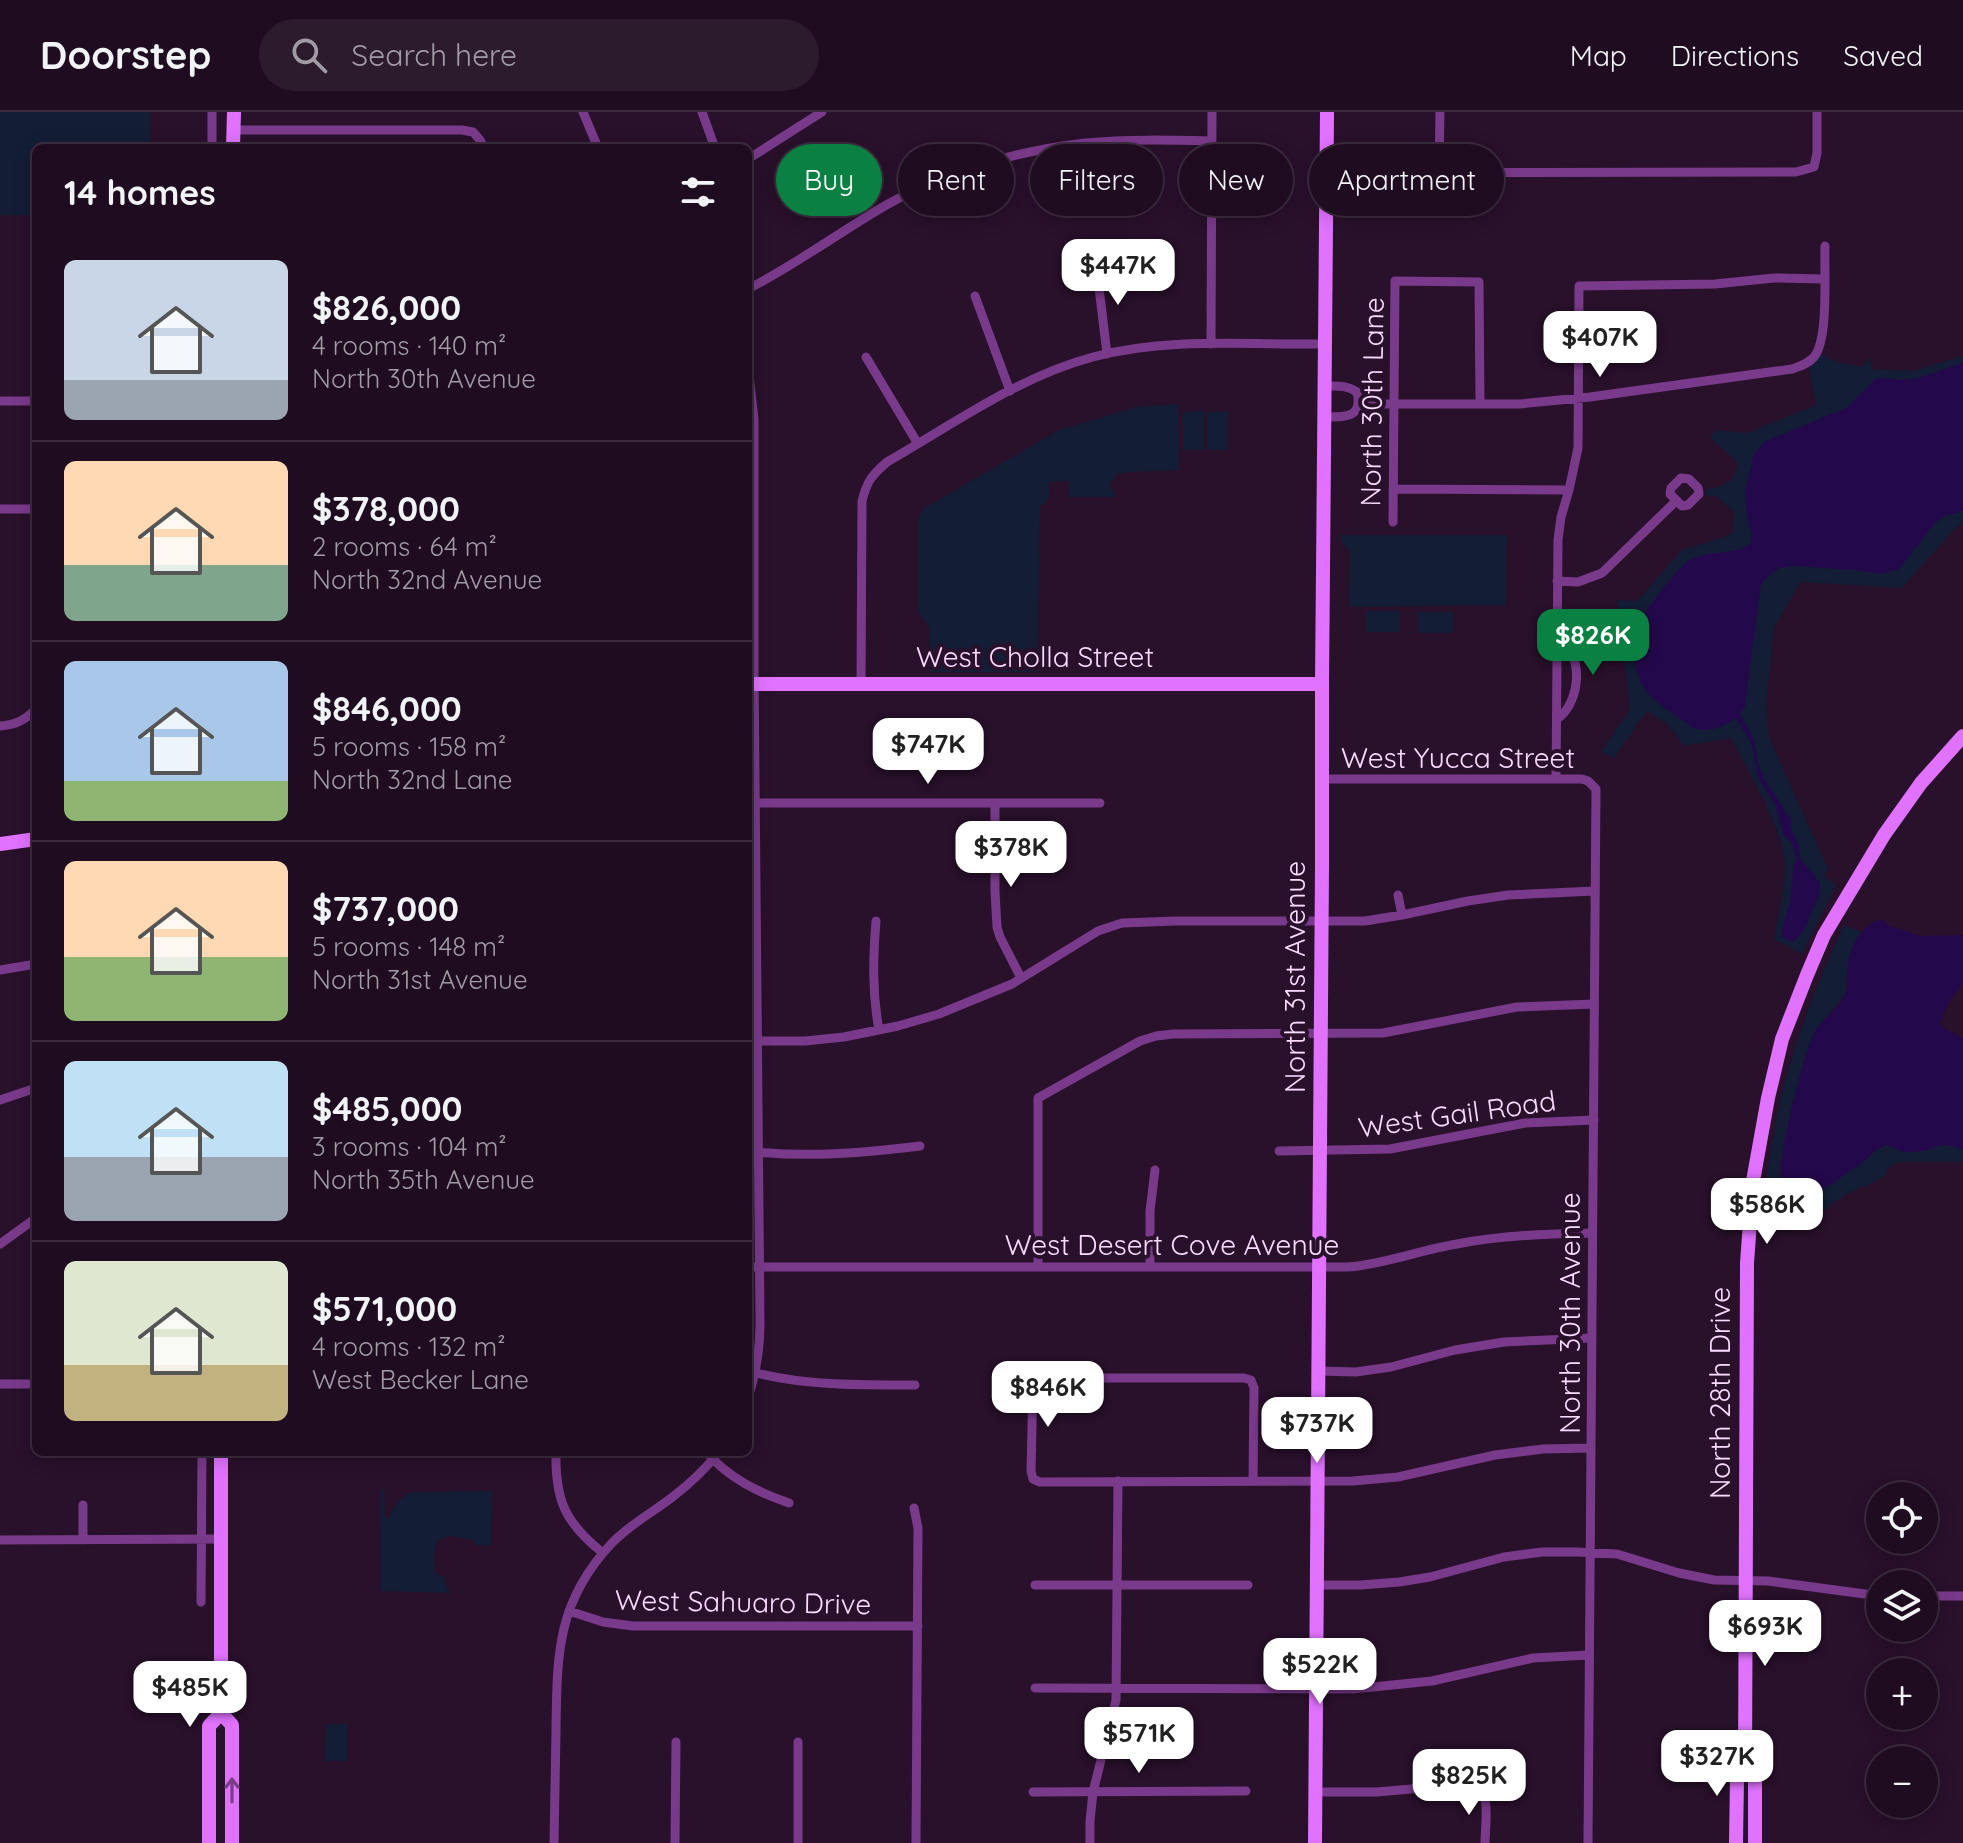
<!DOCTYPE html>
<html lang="en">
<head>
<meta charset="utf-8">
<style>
	:root { --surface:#1f0c20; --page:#2c1a2d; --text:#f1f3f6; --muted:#a19ba5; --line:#3c2c3e; --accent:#0b8043 }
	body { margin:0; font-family:Quicksand,sans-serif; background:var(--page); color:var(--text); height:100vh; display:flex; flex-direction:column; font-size:30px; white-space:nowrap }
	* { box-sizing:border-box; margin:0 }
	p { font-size:26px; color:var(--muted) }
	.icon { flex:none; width:44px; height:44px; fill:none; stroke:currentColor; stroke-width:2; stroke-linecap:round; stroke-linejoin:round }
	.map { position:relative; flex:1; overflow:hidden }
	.drawer { position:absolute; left:32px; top:32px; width:720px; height:1312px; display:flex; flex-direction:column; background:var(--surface); border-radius:12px; box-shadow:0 4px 20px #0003,0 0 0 2px var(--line) }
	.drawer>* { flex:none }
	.banner { position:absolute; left:776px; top:32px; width:760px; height:72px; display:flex; gap:16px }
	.controls { position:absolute; left:1866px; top:1370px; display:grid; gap:16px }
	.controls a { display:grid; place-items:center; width:72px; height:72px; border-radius:50%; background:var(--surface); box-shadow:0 4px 20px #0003,0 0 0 2px var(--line); font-size:40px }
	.price { position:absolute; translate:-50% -68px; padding:0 18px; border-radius:16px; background:#fff; color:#222; font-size:26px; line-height:52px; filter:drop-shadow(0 2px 4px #0008) }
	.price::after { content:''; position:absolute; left:50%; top:48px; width:24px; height:18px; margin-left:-12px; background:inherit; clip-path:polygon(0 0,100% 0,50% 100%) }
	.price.on { background:var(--accent); color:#fff }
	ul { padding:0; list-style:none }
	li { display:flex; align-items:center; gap:24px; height:200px; padding:0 32px }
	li+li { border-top:2px solid var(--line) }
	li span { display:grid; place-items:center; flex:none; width:224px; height:160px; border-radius:12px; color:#555 }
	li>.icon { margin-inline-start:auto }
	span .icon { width:96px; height:96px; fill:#fffc; stroke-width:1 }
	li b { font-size:34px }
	h2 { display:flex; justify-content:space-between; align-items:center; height:96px; padding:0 32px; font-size:34px }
	.chip { padding:0 28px; border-radius:36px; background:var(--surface); box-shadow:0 4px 20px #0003,0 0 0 2px var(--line); font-size:28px; line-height:72px }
	.chip.on { background:var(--accent); color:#fff }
	header { display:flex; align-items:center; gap:48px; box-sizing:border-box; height:112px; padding:0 40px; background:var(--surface); border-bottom:2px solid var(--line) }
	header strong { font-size:38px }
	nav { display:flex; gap:44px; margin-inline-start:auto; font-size:28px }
	.search { width:560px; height:72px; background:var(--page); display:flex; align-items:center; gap:20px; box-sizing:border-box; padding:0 28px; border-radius:44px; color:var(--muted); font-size:30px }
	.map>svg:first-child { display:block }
	.green { fill:#131d35 }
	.water { fill:#23094b }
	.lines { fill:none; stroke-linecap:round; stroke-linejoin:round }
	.street { stroke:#7a3a8b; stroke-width:9 }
	.secondary { stroke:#e072ff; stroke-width:14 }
	.oneway { stroke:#7b3c8a }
	.labels { text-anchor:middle; stroke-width:8; stroke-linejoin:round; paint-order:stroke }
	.street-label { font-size:28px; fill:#fadbff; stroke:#29102b }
</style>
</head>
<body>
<header>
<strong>Doorstep</strong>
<div class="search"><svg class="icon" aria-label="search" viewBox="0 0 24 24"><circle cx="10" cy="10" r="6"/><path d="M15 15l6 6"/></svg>Search here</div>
<nav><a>Map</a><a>Directions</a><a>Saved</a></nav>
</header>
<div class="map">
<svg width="1963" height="1731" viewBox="0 0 1963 1731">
	<rect width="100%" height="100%" fill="#29102b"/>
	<path class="green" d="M 0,0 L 150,0 L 150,36 L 36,36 L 36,103 L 0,103 Z
		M 1822,242 L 1837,250 L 1862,255 L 1871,245 L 1872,257 L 1911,259 L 1963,244 L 1963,415 L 1959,412 L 1902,476 L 1801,470 L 1774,515 L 1766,593 L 1769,625 L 1828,757 L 1824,763 L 1836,773 L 1802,842 L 1774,827 C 1778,804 1786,775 1785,752 C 1783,717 1748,659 1731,626 L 1684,634 L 1668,613 L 1647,599 L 1614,646 L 1601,640 L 1630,597 L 1617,488 L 1637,489 L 1682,438 L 1727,424 L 1733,420 L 1734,400 L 1716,384 L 1706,384 L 1706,377 C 1724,375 1736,370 1738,351 L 1710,325 L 1716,318 L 1747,321 L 1816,293 L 1809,255 Z
		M 1178,292 L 1179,358 L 1129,360 L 1116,362 L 1110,374 L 1116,385 L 1069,385 L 1069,369 L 1049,370 L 1049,387 L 1045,389 L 1045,393 L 1040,393 L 1037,560 L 930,560 L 929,515 L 918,499 L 918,407 L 923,397 L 1059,318 L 1136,295 Z
		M 1204,299 L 1204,338 L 1183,338 L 1183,300 Z
		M 1228,299 L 1228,338 L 1207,338 L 1207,300 Z
		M 1341,423 L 1507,423 L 1506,493 L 1349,495 L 1350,440 L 1341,428 Z
		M 1366,499 L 1400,499 L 1400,520 L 1366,520 Z
		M 1418,500 L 1453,500 L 1453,521 L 1418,521 Z
		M 1844,812 L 1861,820 L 1853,833 L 1848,851 L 1845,882 L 1814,921 L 1792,994 L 1780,1051 L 1780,1066 L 1862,1051 L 1876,1038 L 1887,1033 C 1895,1037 1904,1041 1912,1040 C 1935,1039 1938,1028 1963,1037 L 1963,1050 L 1900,1050 L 1889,1055 L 1885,1064 L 1863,1076 L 1861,1074 L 1830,1093 L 1830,1096 L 1827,1097 L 1806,1098 L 1803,1091 L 1763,1090 C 1769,1051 1774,1012 1784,974 C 1798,918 1821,864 1844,812 Z
		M 380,1378 L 384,1378 L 385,1405 L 388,1407 L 398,1389 L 411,1380 L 492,1379 L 491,1434 L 475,1433 L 474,1428 L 449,1424 L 439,1428 C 432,1438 433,1451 437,1463 L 444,1464 L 445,1472 L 451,1481 L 381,1479 Z
		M 326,1612 L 347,1612 L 347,1649 L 325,1649 Z"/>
	<path class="water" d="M 1963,251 L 1963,399 L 1944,404 L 1935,411 L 1899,457 L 1881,462 L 1854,458 L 1793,454 L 1780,456 L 1770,462 L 1761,472 L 1746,585 L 1745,594 L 1740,602 L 1754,628 L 1758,652 L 1766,670 L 1791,707 L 1791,716 L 1799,734 L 1800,746 L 1820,771 L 1819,784 L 1805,816 L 1795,829 L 1791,830 L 1782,825 L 1781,821 L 1790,790 L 1794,751 L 1797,748 L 1792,731 L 1783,722 L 1775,692 L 1758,666 L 1752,633 L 1736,606 C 1723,615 1708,622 1692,615 C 1679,605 1656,592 1647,580 C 1631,560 1630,528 1641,506 C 1653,491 1674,458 1690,448 C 1708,437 1733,444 1750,432 L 1751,423 L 1746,398 L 1745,379 L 1754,342 L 1764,330 L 1846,296 L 1875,267 L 1888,266 L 1902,268 L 1918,266 Z
		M 1878,808 L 1886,809 L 1885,812 L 1920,824 L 1963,823 L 1963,871 L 1950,888 L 1940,911 L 1945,917 L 1963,926 L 1963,1037 C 1938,1028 1935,1039 1912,1040 C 1903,1041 1895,1036 1887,1033 L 1876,1038 L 1862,1051 L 1815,1083 C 1804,1085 1788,1083 1783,1072 C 1774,1054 1804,941 1814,921 C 1821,907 1838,898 1845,882 C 1849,873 1847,862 1848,852 C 1851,833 1860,815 1878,808 Z"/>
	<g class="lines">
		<path class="street" d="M 583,0 L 598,36
			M 702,0 L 715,36
			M 234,18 L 462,18 L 473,20 L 480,28 L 484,36
			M 212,36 L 212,0
			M 748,47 L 822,0
			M 1327,61 L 1796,60 L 1814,55 L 1817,41 L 1817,0
			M 1439,61 L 1440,0
			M 1096,151 L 1107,242
			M 748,177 C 797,152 841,119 888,92 C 948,59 1017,39 1085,31 C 1127,27 1170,28 1212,29
			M 975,184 L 1010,279
			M 1211,232 L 1212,0
			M 866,245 L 918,332
			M 748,255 L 754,307 L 754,557 L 760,1212 C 760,1238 756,1261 748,1286
			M 0,289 L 36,289
			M 1360,292 L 1520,292 L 1590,285 L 1792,257 C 1800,254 1808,252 1814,245 C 1829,227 1824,160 1825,134
			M 1325,305 C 1346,305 1363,306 1357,280 C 1347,273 1337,274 1325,274
			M 1681,366 L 1689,367 L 1698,376 L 1699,382 L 1688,393 L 1682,394 L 1670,382 L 1671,376 Z
			M 1393,377 L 1569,378
			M 0,397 L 36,397
			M 1393,410 L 1395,169 L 1479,170 L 1480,292
			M 1557,469 L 1578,470 L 1602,461 L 1676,389
			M 861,571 L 862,389 C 867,369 872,363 887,350 C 954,312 1018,265 1093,245 C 1168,225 1248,233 1325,232
			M 1557,607 C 1581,591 1585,540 1557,526
			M 0,614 C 16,613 25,608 36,597
			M 1322,667 L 1582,667 L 1588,669 L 1596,677 L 1588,1731
			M 1556,667 L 1558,428 L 1561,405 L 1569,378 L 1578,336 L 1579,174 L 1715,172 L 1774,166 L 1824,167
			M 755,691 L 1100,691
			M 995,691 L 995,780 L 997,815 L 1000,825 L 1021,866
			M 1398,783 L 1402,803
			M 876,809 C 873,846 872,881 879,918
			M 0,858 L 36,852
			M 758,929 L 805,929 L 844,925 L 898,914 L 939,902 L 1012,872 L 1098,819 L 1122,811 L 1176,809 L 1365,809 L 1402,803 L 1468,789 L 1508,783 L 1595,779
			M 0,988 L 36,976
			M 748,1039 C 805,1046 863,1041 920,1034
			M 1279,1039 L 1390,1037 L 1525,1011 L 1594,1008
			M 0,1132 L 36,1106
			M 748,1155 L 1348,1155 C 1385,1152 1420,1138 1457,1132 C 1502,1123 1547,1122 1592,1121
			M 1038,1155 L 1038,986 L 1140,929 L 1156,924 L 1173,922 L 1383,921 L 1517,895 L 1594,892
			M 1150,1155 L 1150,1099 L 1155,1058
			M 1318,1259 L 1356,1260 L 1391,1255 L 1455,1238 L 1504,1230 L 1592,1226
			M 756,1261 C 808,1274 861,1273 915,1273
			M 0,1272 L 36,1272
			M 556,1340 C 555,1388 565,1411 603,1441
			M 706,1340 C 729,1366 757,1380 789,1391
			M 1253,1369 L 1254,1276 L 1251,1268 L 1244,1266 L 1040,1266 L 1033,1268 L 1031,1359 L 1033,1367 L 1040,1370 L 1353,1369 L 1398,1365 L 1495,1343 L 1543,1337 L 1591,1336
			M 83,1393 L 83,1428
			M 914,1396 L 918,1416 L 916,1731
			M 0,1428 L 221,1427
			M 1035,1473 L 1248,1473
			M 1316,1473 L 1361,1473 L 1399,1470 L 1430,1465 L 1504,1445 L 1542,1440 L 1577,1440 L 1617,1442 L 1679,1461 L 1714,1468 L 1768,1469 L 1880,1484
			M 1924,1484 L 1963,1484
			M 201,1490 L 202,1340
			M 569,1499 L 603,1510 L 633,1514 L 918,1514
			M 1035,1576 L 1353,1577 L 1432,1569 L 1533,1546 L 1589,1543
			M 1033,1680 L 1246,1679
			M 1315,1680 L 1377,1680 L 1411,1677 L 1469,1668 C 1493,1675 1485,1711 1485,1731
			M 554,1731 C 555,1694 555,1657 556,1620 C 557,1544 556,1490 612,1431 C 631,1411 654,1400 675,1383 C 692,1370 706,1356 719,1340
			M 675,1731 L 676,1630
			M 798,1731 L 798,1630
			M 1090,1731 L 1090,1709 L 1093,1680 L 1116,1588 L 1118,1369"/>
		<path class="secondary" d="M 233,36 L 234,0
			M 748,572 L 1322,572
			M 0,732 L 36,727
			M 221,1340 L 221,1601 L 232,1613 L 232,1731
			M 1745,1657 L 1755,1667 L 1755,1731
			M 209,1731 L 209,1614 L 221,1601
			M 1315,1731 L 1322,754 L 1322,572 L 1327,0
			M 1736,1731 L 1737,1667 L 1745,1657 L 1747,1151 L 1753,1069 L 1768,986 L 1782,927 L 1807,863 L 1824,823 L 1884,723 L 1921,671 L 1963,624"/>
	</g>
	<defs><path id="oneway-shaft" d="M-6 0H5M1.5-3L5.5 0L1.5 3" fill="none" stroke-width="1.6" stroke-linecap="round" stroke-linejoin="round" transform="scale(2)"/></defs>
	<use class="oneway" href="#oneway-shaft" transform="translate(232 1678) rotate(-90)"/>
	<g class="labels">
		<g class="street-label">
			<text transform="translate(1372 290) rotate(-89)" y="10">North 30th Lane</text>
			<text x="1035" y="555">West Cholla Street</text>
			<text x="1458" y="656">West Yucca Street</text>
			<text transform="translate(1295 865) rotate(-90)" y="10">North 31st Avenue</text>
			<text transform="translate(1457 1002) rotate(-8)" y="10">West Gail Road</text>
			<text x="1172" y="1143">West Desert Cove Avenue</text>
			<text transform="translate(1570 1201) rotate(-90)" y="10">North 30th Avenue</text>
			<text transform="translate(1720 1281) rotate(-90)" y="10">North 28th Drive</text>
			<text transform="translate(743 1490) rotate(1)" y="10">West Sahuaro Drive</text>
		</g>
	</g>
</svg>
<div class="controls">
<a><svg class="icon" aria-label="locate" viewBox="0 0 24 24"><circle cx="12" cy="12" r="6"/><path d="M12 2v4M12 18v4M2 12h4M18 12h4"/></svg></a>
<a><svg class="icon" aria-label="layers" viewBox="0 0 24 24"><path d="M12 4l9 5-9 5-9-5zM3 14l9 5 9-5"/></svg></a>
<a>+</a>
<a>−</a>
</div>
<b class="price" style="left:1118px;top:195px">$447K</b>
<b class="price" style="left:1600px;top:267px">$407K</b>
<b class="price on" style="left:1593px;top:565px">$826K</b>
<b class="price" style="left:928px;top:674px">$747K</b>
<b class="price" style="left:1011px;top:777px">$378K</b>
<b class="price" style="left:1767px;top:1134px">$586K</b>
<b class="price" style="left:1048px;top:1317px">$846K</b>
<b class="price" style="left:1317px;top:1353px">$737K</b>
<b class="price" style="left:1765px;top:1556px">$693K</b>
<b class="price" style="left:1320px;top:1594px">$522K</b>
<b class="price" style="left:190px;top:1617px">$485K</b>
<b class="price" style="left:1139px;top:1663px">$571K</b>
<b class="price" style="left:1717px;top:1686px">$327K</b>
<b class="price" style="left:1469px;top:1705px">$825K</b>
<div class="banner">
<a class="chip on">Buy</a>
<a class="chip">Rent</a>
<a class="chip">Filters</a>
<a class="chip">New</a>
<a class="chip">Apartment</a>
</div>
<section class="drawer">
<h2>14 homes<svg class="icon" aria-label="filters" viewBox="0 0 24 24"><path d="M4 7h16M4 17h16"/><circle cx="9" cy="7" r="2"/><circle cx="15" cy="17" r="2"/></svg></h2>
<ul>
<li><span style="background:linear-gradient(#c9d6e8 75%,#9aa5b1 0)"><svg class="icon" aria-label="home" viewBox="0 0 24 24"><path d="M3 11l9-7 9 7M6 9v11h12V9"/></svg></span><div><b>$826,000</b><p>4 rooms · 140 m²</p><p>North 30th Avenue</p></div></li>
<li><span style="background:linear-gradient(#ffd9b3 65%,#7fa58c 0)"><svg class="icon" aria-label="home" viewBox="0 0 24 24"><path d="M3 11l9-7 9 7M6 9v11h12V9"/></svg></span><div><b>$378,000</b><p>2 rooms · 64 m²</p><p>North 32nd Avenue</p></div></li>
<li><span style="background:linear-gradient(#a9c7e8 75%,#8fb573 0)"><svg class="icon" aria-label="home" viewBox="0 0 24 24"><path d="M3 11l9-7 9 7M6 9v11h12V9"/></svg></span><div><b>$846,000</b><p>5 rooms · 158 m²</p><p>North 32nd Lane</p></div></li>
<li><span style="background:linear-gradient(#ffd9b3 60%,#8fb573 0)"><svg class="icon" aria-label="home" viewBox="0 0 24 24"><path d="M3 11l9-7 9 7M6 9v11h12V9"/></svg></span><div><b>$737,000</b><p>5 rooms · 148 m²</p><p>North 31st Avenue</p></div></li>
<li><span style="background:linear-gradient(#bfe0f5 60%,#9aa5b1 0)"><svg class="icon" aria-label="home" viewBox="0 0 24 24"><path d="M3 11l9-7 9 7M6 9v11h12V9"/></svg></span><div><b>$485,000</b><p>3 rooms · 104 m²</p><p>North 35th Avenue</p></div></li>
<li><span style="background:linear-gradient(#dfe7d0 65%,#c2b280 0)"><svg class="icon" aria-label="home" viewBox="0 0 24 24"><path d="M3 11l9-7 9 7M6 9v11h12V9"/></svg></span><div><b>$571,000</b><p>4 rooms · 132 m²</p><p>West Becker Lane</p></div></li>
</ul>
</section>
</div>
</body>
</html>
